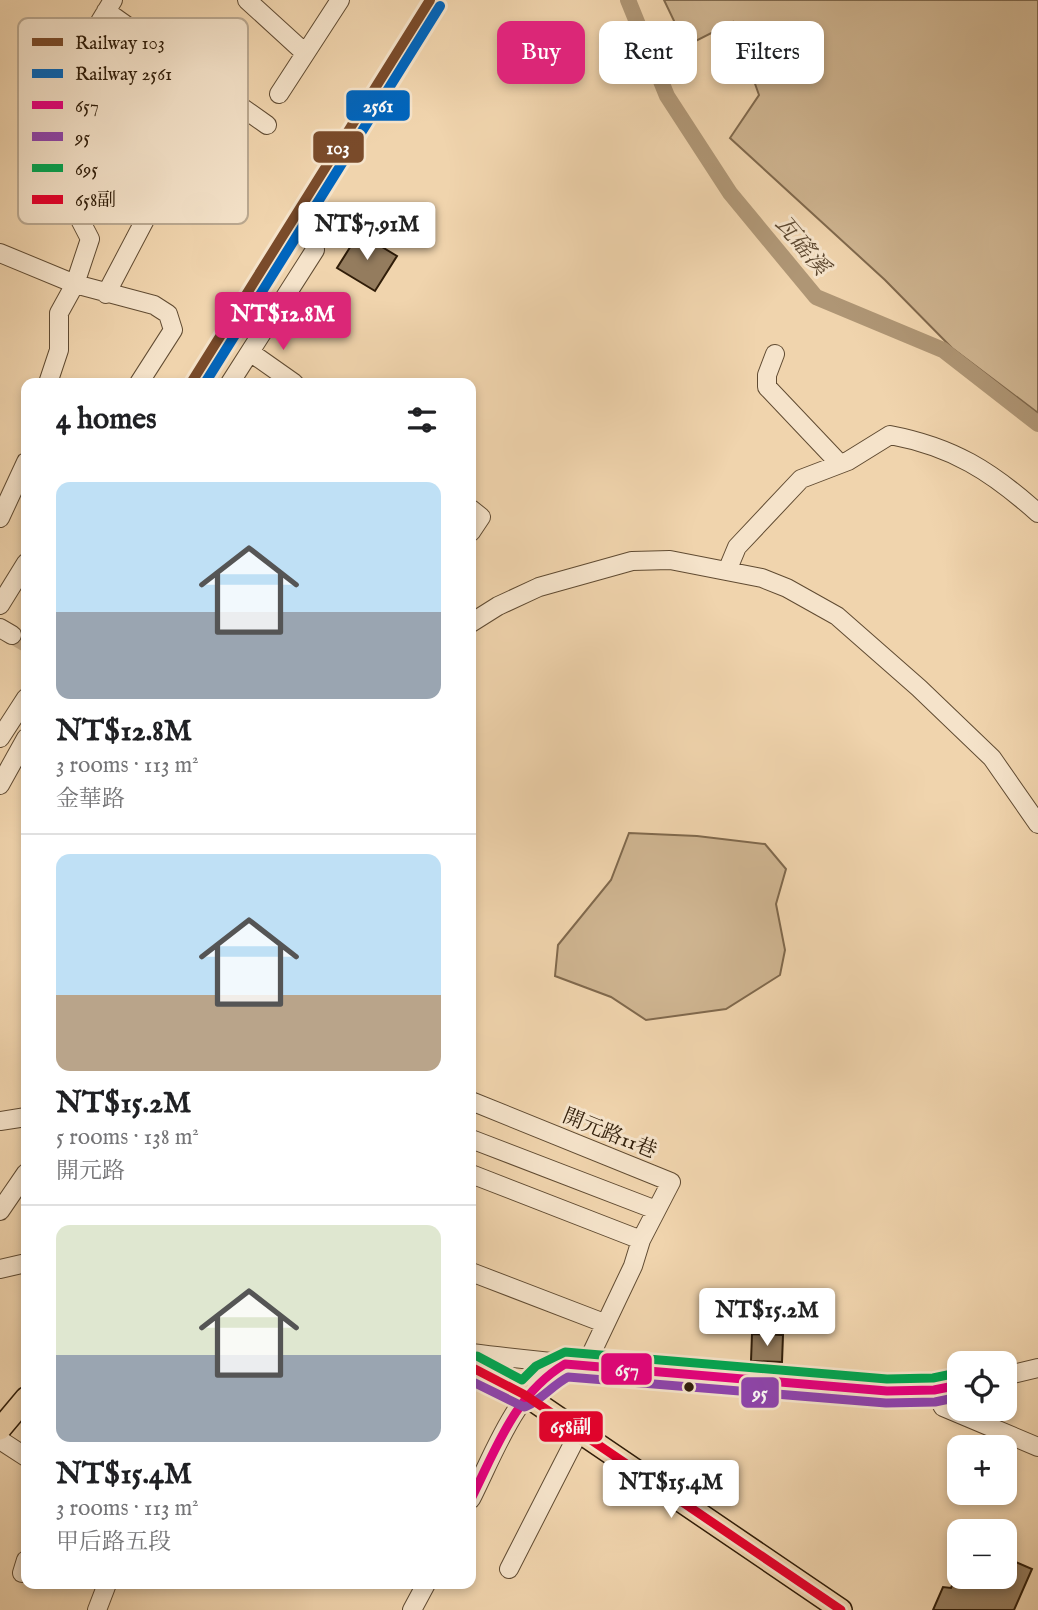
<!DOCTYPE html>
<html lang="en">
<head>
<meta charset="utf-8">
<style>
	:root { --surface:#fff; --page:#f6f6f6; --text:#202124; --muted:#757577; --line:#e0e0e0; --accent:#db2777 }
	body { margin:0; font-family:"IM FELL English","Noto Serif TC",serif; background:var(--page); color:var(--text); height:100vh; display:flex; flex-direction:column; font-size:26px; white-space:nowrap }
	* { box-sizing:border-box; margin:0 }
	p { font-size:23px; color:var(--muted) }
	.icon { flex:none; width:38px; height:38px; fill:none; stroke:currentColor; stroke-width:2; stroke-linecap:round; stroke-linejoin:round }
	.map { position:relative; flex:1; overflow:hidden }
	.panel { position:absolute; left:21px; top:378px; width:455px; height:1211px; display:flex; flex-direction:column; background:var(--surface); border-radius:14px; box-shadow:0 4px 10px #0003 }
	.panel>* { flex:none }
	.top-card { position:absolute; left:497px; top:21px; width:436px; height:63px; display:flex; gap:14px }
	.tools { position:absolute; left:947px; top:1351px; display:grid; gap:14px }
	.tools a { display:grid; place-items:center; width:70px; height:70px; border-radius:14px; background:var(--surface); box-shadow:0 4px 10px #0003; font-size:35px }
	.price { position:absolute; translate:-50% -60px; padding:0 16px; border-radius:7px; background:#fff; color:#222; font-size:23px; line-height:46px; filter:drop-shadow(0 2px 4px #0008) }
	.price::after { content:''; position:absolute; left:50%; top:42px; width:21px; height:16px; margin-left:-10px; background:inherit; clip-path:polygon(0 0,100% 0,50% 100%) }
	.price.current { background:var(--accent); color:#fff }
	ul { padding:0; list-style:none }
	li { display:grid; align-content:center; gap:14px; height:371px; padding:0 35px }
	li+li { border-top:2px solid var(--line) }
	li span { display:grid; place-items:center; height:217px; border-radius:14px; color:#555 }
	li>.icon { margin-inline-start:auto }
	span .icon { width:126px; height:126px; fill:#fffc; stroke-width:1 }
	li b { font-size:30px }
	h2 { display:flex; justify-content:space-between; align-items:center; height:84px; padding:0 35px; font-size:30px }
	.chip { padding:0 24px; border-radius:14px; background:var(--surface); box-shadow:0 4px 10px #0003; font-size:24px; line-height:63px }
	.chip.current { background:var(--accent); color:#fff }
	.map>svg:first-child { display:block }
	.green { fill:#cfb591; stroke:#80694d; stroke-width:2 }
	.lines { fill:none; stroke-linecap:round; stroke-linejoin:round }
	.canal { stroke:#af9675; stroke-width:16 }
	.building { fill:#947c5e; stroke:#301d09; stroke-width:2 }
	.minor-tunnel { stroke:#caaf8c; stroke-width:18; stroke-dasharray:18 9; stroke-linecap:butt }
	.minor-casing { stroke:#604b32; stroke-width:20 }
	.major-casing { stroke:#301d09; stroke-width:24 }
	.minor { stroke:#f5e3ca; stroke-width:18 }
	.major { stroke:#f0d4ad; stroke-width:21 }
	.bus-1-casing { stroke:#f5e3ca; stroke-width:14 }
	.bus-2-casing { stroke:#f5e3ca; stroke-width:14 }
	.bus-3-casing { stroke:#f5e3ca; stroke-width:14 }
	.bus-4-casing { stroke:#f5e3ca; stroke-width:14 }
	.bus-1 { stroke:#e5007d; stroke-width:9 }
	.bus-2 { stroke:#8e44ad; stroke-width:9 }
	.bus-3 { stroke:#00a651; stroke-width:9 }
	.bus-4 { stroke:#e4002b; stroke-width:9 }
	.rail-1-casing { stroke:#f5e3ca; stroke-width:16 }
	.rail-2-casing { stroke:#f5e3ca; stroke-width:16 }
	.rail-1 { stroke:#7a4b2a; stroke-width:10 }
	.rail-2 { stroke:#0065bd; stroke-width:10 }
	.bus-dot { fill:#301d09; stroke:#f5e3ca; stroke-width:2.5 }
	.labels { text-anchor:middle; stroke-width:6; stroke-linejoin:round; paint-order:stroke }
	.street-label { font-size:21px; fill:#301d09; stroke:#f5e3ca }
	.water-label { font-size:23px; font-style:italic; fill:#5c472f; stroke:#f5e3ca }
	.key { fill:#f5e3ca; stroke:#baa890; stroke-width:2 }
	.key-label { font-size:19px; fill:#301d09 }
	.line-badge { stroke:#f5e3ca; stroke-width:2.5 }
	.badge-label { font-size:19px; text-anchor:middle; font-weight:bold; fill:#fff }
</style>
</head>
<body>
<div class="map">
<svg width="1038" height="1610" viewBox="0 0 1038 1610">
	<rect width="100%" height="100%" fill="#f0d4ad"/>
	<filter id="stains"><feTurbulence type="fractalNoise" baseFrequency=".00286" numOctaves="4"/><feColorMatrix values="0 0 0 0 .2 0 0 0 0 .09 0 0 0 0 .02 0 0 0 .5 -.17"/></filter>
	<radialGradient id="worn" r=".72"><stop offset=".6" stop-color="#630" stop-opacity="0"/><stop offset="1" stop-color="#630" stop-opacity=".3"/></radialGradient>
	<path class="green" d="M 664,0 L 1038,0 L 1038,413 L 952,348 L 885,280 L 730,138 L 759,95 L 733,22 L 686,46 Z
		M 629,833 L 697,836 L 765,844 L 786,869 L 776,904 L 785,950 L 780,975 L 726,1009 L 646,1020 L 611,997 L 555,976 L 558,945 L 611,880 Z"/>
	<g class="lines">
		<path class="canal" d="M 628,0 L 667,96 L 730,193 L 816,297 L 943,350 L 1038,424"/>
	</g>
	<path class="building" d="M 359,233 L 397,256 L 375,291 L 337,268 Z
		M 752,1334 L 783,1335 L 782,1362 L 751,1361 Z
		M 1004,1557 L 1032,1569 L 1014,1610 L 933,1610 L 943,1587 L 951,1588 L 959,1570 L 959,1577 L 1004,1577 Z"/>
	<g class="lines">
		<path class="minor-tunnel" d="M 12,635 L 26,643"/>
		<defs>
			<path id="minor" d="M 247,0 L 305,53
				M 106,11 L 267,125
				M 279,94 L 340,0
				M 0,253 L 75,284 L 154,305 L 168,314 L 173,330 L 139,383
				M 106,294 L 189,136
				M 250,352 L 294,383
				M 775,354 L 767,375 L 767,387 L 840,464
				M 48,383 L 59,350 L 59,313 L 75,284 L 90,239 L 34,131 L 113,0
				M 230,383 L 315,250
				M 471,509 L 481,517 L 471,532
				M 0,518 L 26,462
				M 727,571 L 737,547 L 801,479 L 848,461 L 890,435 C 953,447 991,471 1038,513
				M 0,605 L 26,563
				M 471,623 L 498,606 L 539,587 L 632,561 L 670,560 L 762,578 L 787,588 L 837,616 L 919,688 L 992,758 L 1038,824
				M 0,628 L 12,635
				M 0,738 L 26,698
				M 0,785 L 26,738
				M 471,1101 L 671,1182 L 641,1240
				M 0,1121 L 26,1117
				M 471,1139 L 656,1210
				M 471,1174 L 641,1240 L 633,1266 L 585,1367
				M 0,1211 L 26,1173
				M 0,1269 L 26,1263
				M 471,1272 L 604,1323
				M 471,1353 C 568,1365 665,1373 763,1382 C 827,1387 895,1398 959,1385
				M 1004,1376 L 1038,1368
				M 934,1390 L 943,1407 L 1038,1447
				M 0,1440 L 26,1457
				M 471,1499 C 494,1454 517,1386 565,1364
				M 509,1569 L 579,1432
				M 22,1573 L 26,1560
				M 97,1610 L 107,1584
				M 412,1610 L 426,1584"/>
			<path id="major" d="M 471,1367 L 525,1395 L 841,1610
				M 0,1429 L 26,1398"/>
		</defs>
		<use href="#minor" class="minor-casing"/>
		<use href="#major" class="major-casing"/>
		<use href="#minor" class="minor"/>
		<use href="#major" class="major"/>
		<defs>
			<path id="bus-1" d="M 471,1499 C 496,1449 515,1394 565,1364 L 887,1391 L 934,1390 L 959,1385"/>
			<path id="bus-2" d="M 471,1381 L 524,1407 C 535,1405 554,1384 568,1377 L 886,1403 L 935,1402 L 959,1397"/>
			<path id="bus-3" d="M 477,1356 L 522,1380 L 536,1366 L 565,1352 L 887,1379 L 933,1378 L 957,1373"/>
			<path id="bus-4" d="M 471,1367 L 525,1395 L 841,1610"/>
		</defs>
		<use href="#bus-1" class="bus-1-casing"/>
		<use href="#bus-2" class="bus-2-casing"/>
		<use href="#bus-3" class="bus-3-casing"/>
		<use href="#bus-4" class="bus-4-casing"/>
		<use href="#bus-1" class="bus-1"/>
		<use href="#bus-2" class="bus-2"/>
		<use href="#bus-3" class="bus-3"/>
		<use href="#bus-4" class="bus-4"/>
		<defs>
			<path id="rail-1" d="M 191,383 L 430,0"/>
			<path id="rail-2" d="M 205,383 L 440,6"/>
		</defs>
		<use href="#rail-1" class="rail-1-casing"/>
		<use href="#rail-2" class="rail-2-casing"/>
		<use href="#rail-1" class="rail-1"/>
		<use href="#rail-2" class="rail-2"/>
	</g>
	<circle class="bus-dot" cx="689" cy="1387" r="6"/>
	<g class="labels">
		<g class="street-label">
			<text transform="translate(610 1133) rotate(22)" y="7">開元路11巷</text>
		</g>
		<g class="water-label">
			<text transform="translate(803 245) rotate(50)" y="8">瓦磘溪</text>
		</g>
	</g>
	<rect x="18" y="18" width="230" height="206" rx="10" class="key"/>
	<rect x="32" y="38" width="31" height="8" fill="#7a4b2a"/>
	<rect x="32" y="69" width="31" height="9" fill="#0065bd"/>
	<rect x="32" y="101" width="31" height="8" fill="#e5007d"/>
	<rect x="32" y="132" width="31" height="9" fill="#8e44ad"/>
	<rect x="32" y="164" width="31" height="8" fill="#00a651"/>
	<rect x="32" y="195" width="31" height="9" fill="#e4002b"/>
	<g class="key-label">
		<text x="75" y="49">Railway 103</text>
		<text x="75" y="80">Railway 2561</text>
		<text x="75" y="112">657</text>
		<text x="75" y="143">95</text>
		<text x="75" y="175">695</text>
		<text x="75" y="206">658副</text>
	</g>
	<g class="line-badge">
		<rect x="345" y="89" width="66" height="33" rx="7" fill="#0065bd"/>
		<rect x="312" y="130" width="53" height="34" rx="7" fill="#7a4b2a"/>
		<rect x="600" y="1352" width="53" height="34" rx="7" fill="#e5007d"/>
		<rect x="740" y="1376" width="40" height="33" rx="7" fill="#8e44ad"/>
		<rect x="538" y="1410" width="66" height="33" rx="7" fill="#e4002b"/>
	</g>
	<g class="badge-label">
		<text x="378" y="112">2561</text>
		<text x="338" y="154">103</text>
		<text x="627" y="1376">657</text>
		<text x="760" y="1399">95</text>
		<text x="571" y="1433">658副</text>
	</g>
	<rect width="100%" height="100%" filter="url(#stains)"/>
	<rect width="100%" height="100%" fill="url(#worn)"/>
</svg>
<div class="tools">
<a><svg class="icon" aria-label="locate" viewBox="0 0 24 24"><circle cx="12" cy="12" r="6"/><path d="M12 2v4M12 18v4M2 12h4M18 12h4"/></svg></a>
<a>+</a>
<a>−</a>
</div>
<b class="price" style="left:367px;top:262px">NT$7.91M</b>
<b class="price current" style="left:283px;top:352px">NT$12.8M</b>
<b class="price" style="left:767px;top:1348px">NT$15.2M</b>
<b class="price" style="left:671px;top:1520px">NT$15.4M</b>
<div class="top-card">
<a class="chip current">Buy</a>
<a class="chip">Rent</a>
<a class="chip">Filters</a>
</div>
<section class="panel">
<h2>4 homes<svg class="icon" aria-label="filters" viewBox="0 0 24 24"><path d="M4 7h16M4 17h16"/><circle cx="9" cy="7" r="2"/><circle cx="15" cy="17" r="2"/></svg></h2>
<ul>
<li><span style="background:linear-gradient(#bfe0f5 60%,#9aa5b1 0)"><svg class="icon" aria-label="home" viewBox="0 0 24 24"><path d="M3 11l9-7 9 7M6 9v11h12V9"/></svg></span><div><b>NT$12.8M</b><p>3 rooms · 113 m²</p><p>金華路</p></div></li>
<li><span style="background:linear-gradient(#bfe0f5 65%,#b9a48a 0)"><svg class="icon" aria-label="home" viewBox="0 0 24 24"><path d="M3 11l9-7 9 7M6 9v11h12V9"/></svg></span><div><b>NT$15.2M</b><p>5 rooms · 138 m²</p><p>開元路</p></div></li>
<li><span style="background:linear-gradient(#dfe7d0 60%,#9aa5b1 0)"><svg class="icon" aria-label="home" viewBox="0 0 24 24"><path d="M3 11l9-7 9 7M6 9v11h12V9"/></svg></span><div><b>NT$15.4M</b><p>3 rooms · 113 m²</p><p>甲后路五段</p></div></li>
</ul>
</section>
</div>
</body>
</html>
